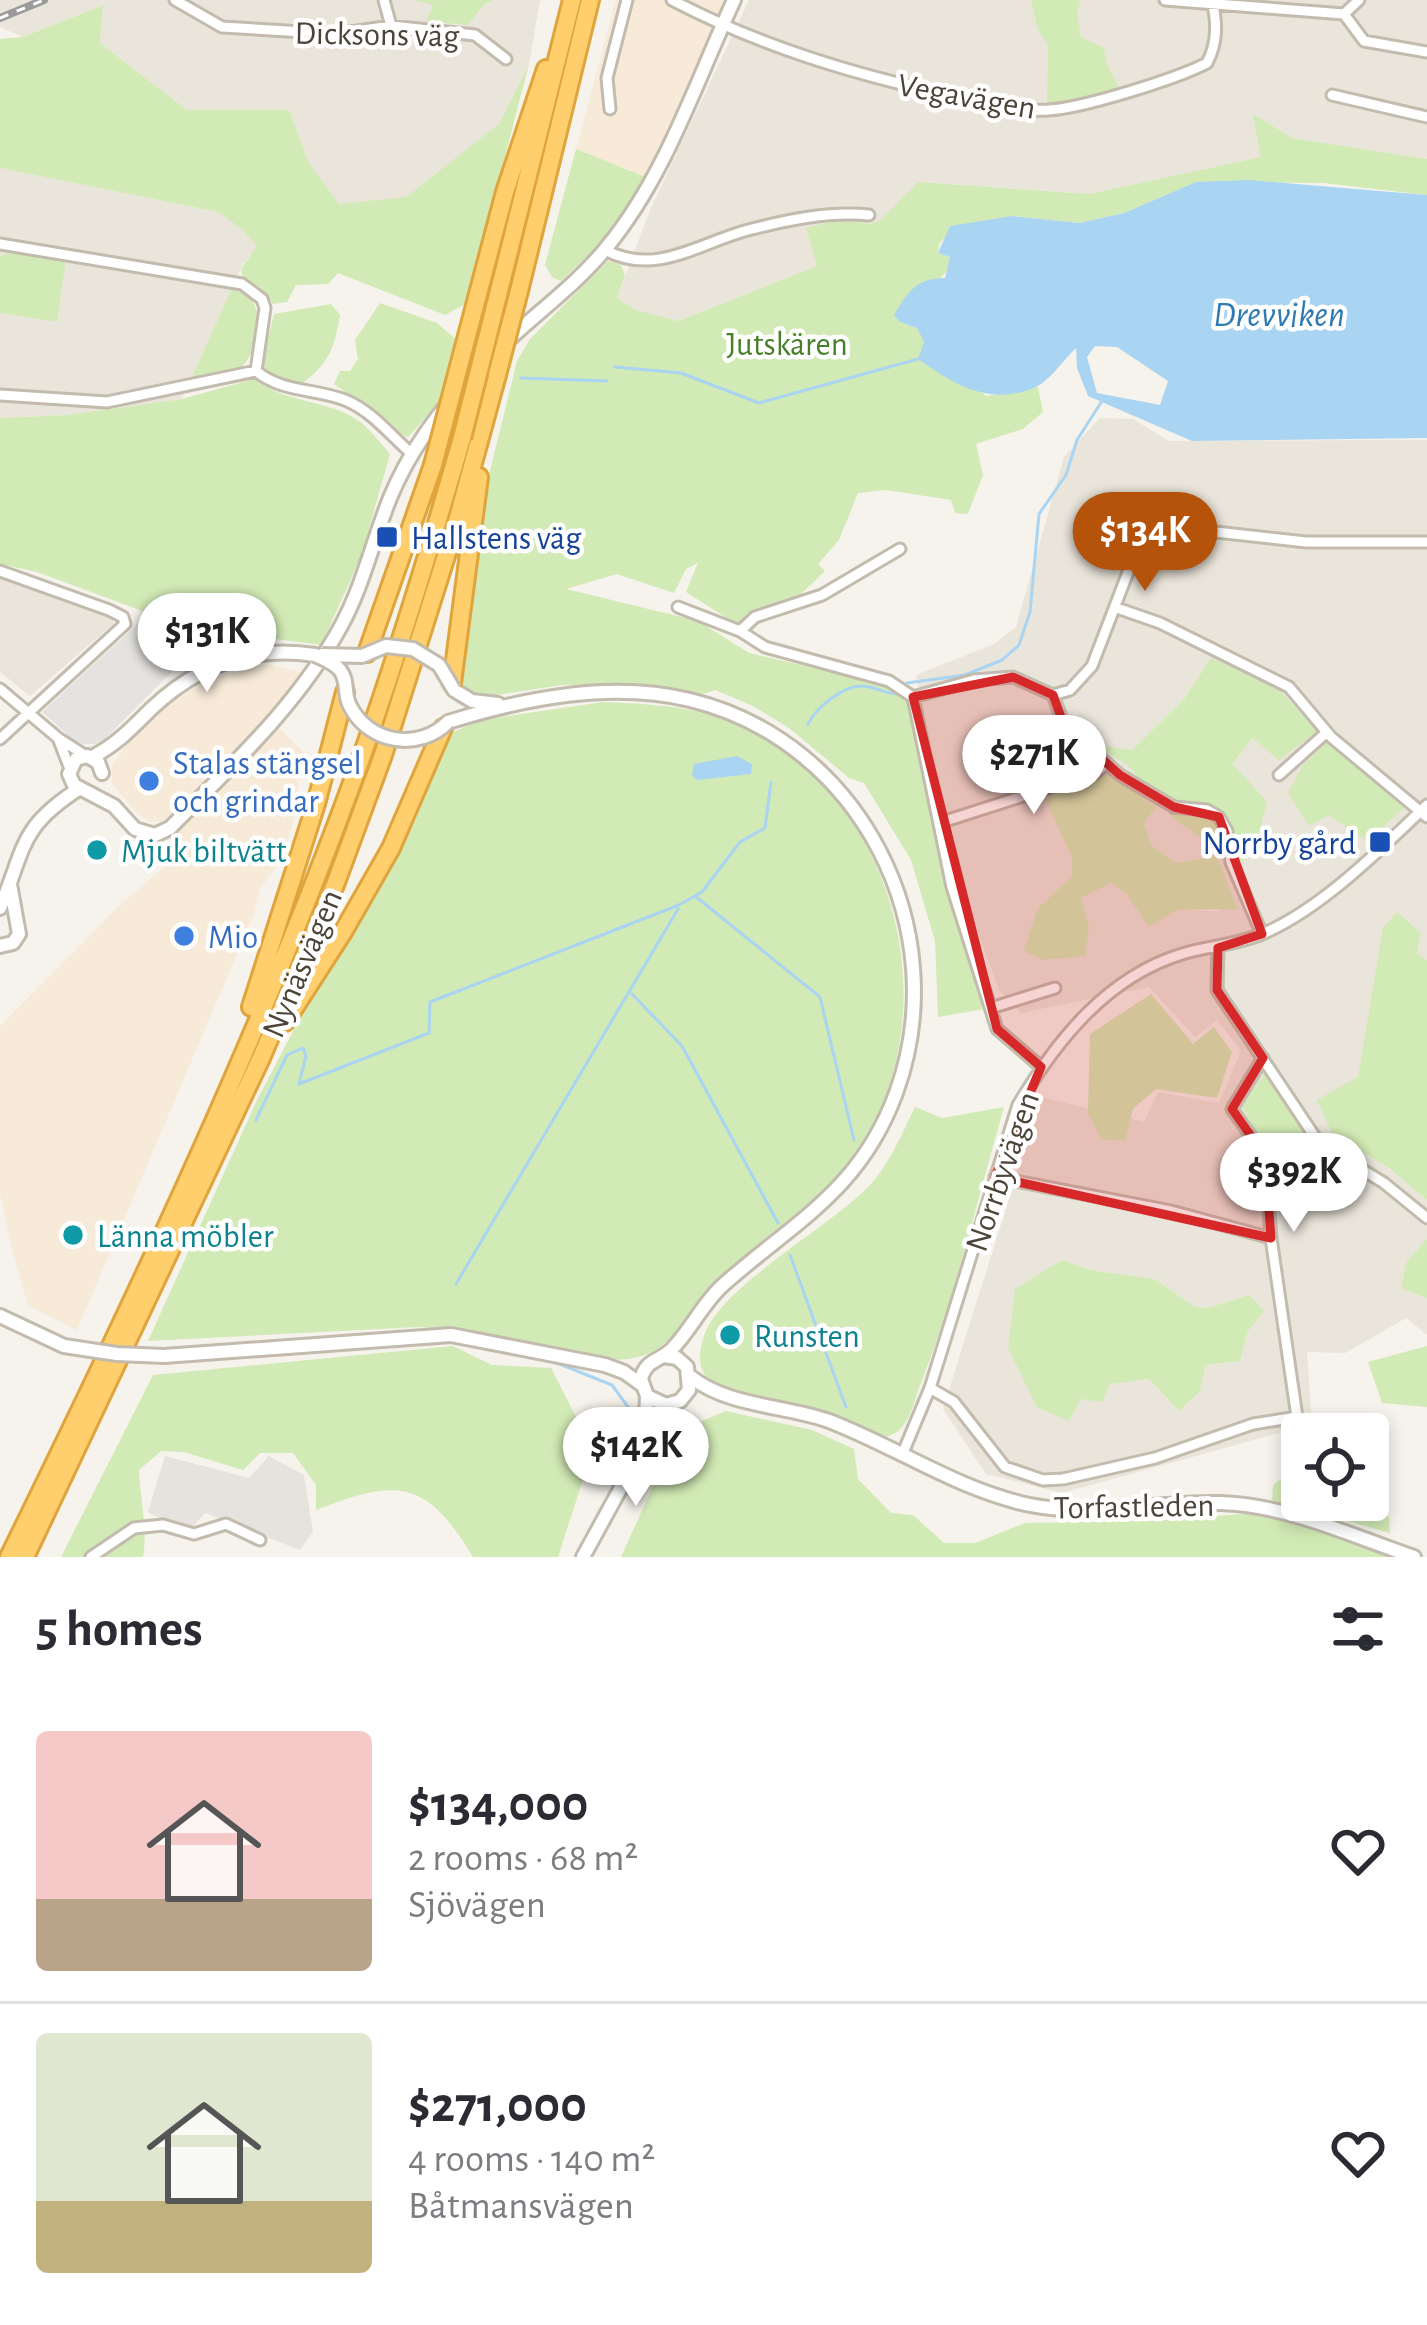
<!DOCTYPE html>
<html lang="en">
<head>
<meta charset="utf-8">
<style>
	:root { --surface:#fff; --page:#f2f2f3; --text:#2b2b33; --muted:#7c7c81; --line:#e1e1e2; --accent:#b45309 }
	body { margin:0; font-family:"Alegreya Sans",sans-serif; background:var(--page); color:var(--text); height:100vh; display:flex; flex-direction:column; font-size:45px; white-space:nowrap }
	* { box-sizing:border-box; margin:0 }
	p { font-size:39px; color:var(--muted) }
	.icon { flex:none; width:66px; height:66px; fill:none; stroke:currentColor; stroke-width:2; stroke-linecap:round; stroke-linejoin:round }
	.map { position:relative; height:1557px; overflow:hidden }
	.drawer { display:flex; flex-direction:column; background:var(--surface); flex:1 }
	.drawer>* { flex:none }
	.controls { position:absolute; left:1281px; top:1413px; display:grid; gap:24px }
	.controls a { display:grid; place-items:center; width:108px; height:108px; border-radius:12px; background:var(--surface); box-shadow:0 6px 18px #0003; font-size:60px }
	.price { position:absolute; translate:-50% -102px; padding:0 27px; border-radius:42px; background:#fff; color:#222; font-size:39px; line-height:78px; filter:drop-shadow(0 3px 6px #0008) }
	.price::after { content:''; position:absolute; left:50%; top:72px; width:36px; height:27px; margin-left:-18px; background:inherit; clip-path:polygon(0 0,100% 0,50% 100%) }
	.price.active { background:var(--accent); color:#fff }
	ul { padding:0; list-style:none }
	li { display:flex; align-items:center; gap:36px; height:300px; padding:0 36px }
	li+li { border-top:3px solid var(--line) }
	li span { display:grid; place-items:center; flex:none; width:336px; height:240px; border-radius:12px; color:#555 }
	li>.icon { margin-inline-start:auto }
	span .icon { width:144px; height:144px; fill:#fffc; stroke-width:1 }
	li b { font-size:51px }
	h2 { display:flex; justify-content:space-between; align-items:center; height:144px; padding:0 36px; font-size:51px }
	.map>svg:first-child { display:block }
	.residential { fill:#eae5da; fill-rule:evenodd }
	.commercial { fill:#f7ead8 }
	.industrial { fill:#e6e2dd }
	.green { fill:#d2eab5 }
	.parking { fill:#e5e3e0 }
	.water { fill:#a9d4f2; fill-rule:evenodd }
	.lines { fill:none; stroke-linecap:round; stroke-linejoin:round }
	.stream { stroke:#a9d4f2; stroke-width:3 }
	.minor-casing { stroke:#c2bbae; stroke-width:15 }
	.tertiary-casing { stroke:#c2bbae; stroke-width:18 }
	.motorway-casing { stroke:#e0a43c; stroke-width:22 }
	.minor { stroke:#fff; stroke-width:9 }
	.tertiary { stroke:#fff; stroke-width:12 }
	.motorway { stroke:#ffcf6e; stroke-width:16 }
	.rail-casing { stroke:#9a9a9a; stroke-width:8 }
	.rail { stroke:#fff; stroke-width:3; stroke-dasharray:9; stroke-linecap:butt }
	.tertiary-bridge-casing { stroke:#c2bbae; stroke-width:18; stroke-linecap:butt }
	.motorway-bridge-casing { stroke:#e0a43c; stroke-width:22; stroke-linecap:butt }
	.tertiary-bridge { stroke:#fff; stroke-width:12 }
	.motorway-bridge { stroke:#ffcf6e; stroke-width:16 }
	.marked { fill:#d62828; fill-opacity:0.2; stroke:#d62828; stroke-width:9; stroke-linejoin:round }
	.transit-dot { fill:#1a4fb4; stroke:#fff; stroke-width:4.5 }
	.shop-dot { fill:#3f7fe0; stroke:#fff; stroke-width:4.5 }
	.culture-dot { fill:#0f9aa8; stroke:#fff; stroke-width:4.5 }
	.labels { text-anchor:middle; stroke-width:9; stroke-linejoin:round; paint-order:stroke }
	.street-label { font-size:33px; fill:#4b4439; stroke:#fff }
	.park-label { font-size:33px; fill:#4a7f2a; stroke:#fff }
	.transit-label { font-size:33px; fill:#164399; stroke:#fff; text-anchor:start }
	.shop-label { font-size:33px; fill:#366cbe; stroke:#fff; text-anchor:start }
	.culture-label { font-size:33px; fill:#0d838f; stroke:#fff; text-anchor:start }
	.water-label { font-size:36px; font-style:italic; fill:#2e7ab2; stroke:#fff }
</style>
</head>
<body>
<div class="map">
<svg width="1427" height="1557" viewBox="0 0 1427 1557">
	<rect width="100%" height="100%" fill="#f6f3ec"/>
	<path class="residential" d="M 0,0 L 540,0 L 529,64 L 499,124 L 406,198 L 339,204 L 309,163 L 289,110 L 187,110 L 100,43 L 102,5 L 23,37 L 0,27 Z
		M 749,0 L 1427,0 L 1427,159 L 1292,138 L 1254,115 L 1262,157 L 1089,194 L 919,182 L 881,220 L 869,224 L 843,219 L 818,266 L 678,321 L 636,310 L 617,298 L 650,210 Z
		M 0,168 L 218,212 L 244,231 L 258,247 L 243,264 L 182,399 L 66,415 L 0,418 L 0,313 L 57,322 L 16,251 L 0,256 Z
		M 1100,418 L 1133,419 L 1169,441 L 1427,440 L 1427,960 L 1417,955 L 1421,933 L 1396,912 L 1358,1077 L 1332,1134 L 1390,1169 L 1427,1200 L 1427,1335 L 1406,1318 L 1345,1353 L 1307,1352 L 1312,1424 L 1062,1493 L 986,1474 L 943,1409 L 1041,1097 L 1144,1122 L 1158,1092 L 1219,1103 L 1241,1051 L 1217,1020 L 1195,1037 L 1149,987 L 1021,1013 L 999,990 L 958,878 L 916,675 L 994,644 L 1016,627 L 1064,457 ZM 1211,658 L 1252,737 L 1233,765 L 1220,847 L 1162,809 L 1126,764 L 1132,750 L 1184,699 ZM 1326,743 L 1327,743 L 1403,808 L 1329,815 ZM 1144,823 L 1151,845 L 1176,863 L 1220,911 L 1176,910 L 1126,893 L 1111,883 L 1081,898 L 1089,926 L 1038,908 L 1072,877 L 1072,857 ZM 1265,1075 L 1315,1145 L 1278,1173 L 1242,1107 ZM 1062,1260 L 1090,1270 L 1155,1279 L 1195,1307 L 1208,1308 L 1249,1295 L 1263,1311 L 1248,1331 L 1240,1361 L 1205,1365 L 1178,1410 L 1149,1379 L 1110,1384 L 1081,1399 L 1069,1421 Z
		M 0,578 L 84,606 L 113,618 L 113,624 L 30,696 L 0,672 Z"/>
	<path class="commercial" d="M 616,0 L 725,0 L 648,178 L 576,149 Z
		M 267,664 L 304,673 L 268,717 L 303,752 L 293,823 L 282,859 L 260,889 L 254,914 L 77,1330 L 28,1306 L 11,1245 L 0,1194 L 0,1026 L 119,906 L 185,849 L 160,821 L 151,822 L 139,815 L 112,784 L 112,765 L 133,735 L 169,703 L 212,678 Z"/>
	<path class="industrial" d="M 165,1456 L 249,1478 L 269,1456 L 304,1475 L 313,1532 L 300,1550 L 205,1513 L 187,1533 L 148,1512 Z"/>
	<path class="green" d="M 413,0 L 493,0 L 484,4 L 468,25 L 426,21 L 433,5 Z
		M 1031,0 L 1080,0 L 1077,15 L 1081,37 L 1104,48 L 1107,64 L 1119,88 L 1047,108 L 1048,45 L 1038,30 Z
		M 103,5 L 100,43 L 187,110 L 289,110 L 309,163 L 339,204 L 406,197 L 499,124 L 529,64 L 467,303 L 445,315 L 338,273 L 328,284 L 296,285 L 287,302 L 273,304 L 259,287 L 243,280 L 241,269 L 257,246 L 244,231 L 218,212 L 0,168 L 0,39 L 23,37 Z
		M 1253,114 L 1292,138 L 1427,159 L 1427,195 L 1323,183 L 1196,182 L 1124,213 L 1079,223 L 1012,216 L 946,236 L 939,244 L 938,253 L 950,257 L 949,269 L 900,322 L 917,328 L 924,342 L 986,396 L 1038,387 L 1043,412 L 1023,429 L 976,444 L 983,475 L 968,514 L 955,513 L 951,500 L 886,490 L 858,493 L 839,540 L 818,564 L 825,571 L 801,594 L 775,603 L 750,633 L 686,592 L 698,563 L 686,569 L 674,593 L 617,574 L 566,589 L 698,621 L 749,653 L 899,688 L 907,697 L 953,906 L 985,1009 L 938,1017 L 935,941 L 911,860 L 864,783 L 849,778 L 789,728 L 753,706 L 715,690 L 703,694 L 647,685 L 563,685 L 483,697 L 470,693 L 462,683 L 473,567 L 490,471 L 517,361 L 530,339 L 608,261 L 621,265 L 625,275 L 617,298 L 636,310 L 678,321 L 817,266 L 806,228 L 843,219 L 869,224 L 881,220 L 918,182 L 1089,194 L 1261,157 Z
		M 576,149 L 648,178 L 600,244 L 561,281 L 552,277 L 545,265 Z
		M 16,251 L 66,259 L 57,322 L 0,313 L 0,256 Z
		M 233,286 C 269,300 263,344 240,369 L 190,381 Z
		M 380,303 L 437,323 L 459,342 L 447,394 L 408,437 C 395,434 351,395 334,384 L 340,371 L 350,371 L 358,359 L 355,340 Z
		M 331,304 L 340,315 C 335,346 329,365 301,384 L 271,378 L 262,364 L 274,314 Z
		M 254,379 C 288,405 332,399 363,424 C 373,433 381,444 390,454 L 361,557 L 321,645 L 236,634 L 162,609 L 145,612 L 37,572 L 0,564 L 0,418 L 66,415 L 182,399 Z
		M 1211,658 L 1275,686 L 1318,731 L 1279,760 L 1252,738 L 1233,764 L 1267,802 L 1254,853 L 1239,863 L 1174,819 L 1126,764 L 1096,745 L 1132,750 L 1184,699 Z
		M 603,702 C 645,704 688,705 728,721 C 887,782 950,991 867,1135 C 833,1194 777,1232 725,1274 C 695,1298 681,1343 642,1356 C 610,1366 576,1352 544,1346 C 502,1338 461,1329 418,1327 L 148,1341 L 257,1100 L 302,1014 L 414,822 L 451,733 L 481,720 Z
		M 1327,742 L 1404,808 L 1367,841 L 1329,815 L 1309,826 L 1288,793 L 1303,765 Z
		M 1109,773 L 1156,807 L 1144,823 L 1151,845 L 1176,863 L 1217,856 L 1237,909 L 1176,910 L 1149,927 L 1126,893 L 1111,883 L 1081,898 L 1089,926 L 1085,956 L 1044,960 L 1024,951 L 1038,908 L 1072,876 L 1072,857 L 1045,799 Z
		M 1397,912 L 1421,933 L 1417,954 L 1427,960 L 1427,1200 L 1390,1169 L 1332,1133 L 1317,1100 L 1358,1077 L 1383,928 Z
		M 1151,994 L 1193,1044 L 1214,1027 L 1232,1052 L 1217,1098 L 1156,1089 L 1133,1109 L 1125,1141 L 1101,1139 L 1088,1113 L 1090,1034 Z
		M 1264,1074 L 1316,1145 L 1278,1173 L 1242,1107 Z
		M 915,1107 L 942,1118 L 1004,1107 C 977,1201 955,1298 919,1388 C 914,1402 911,1418 900,1429 C 884,1446 860,1430 842,1423 C 818,1414 714,1389 705,1375 C 696,1363 701,1343 706,1331 C 725,1286 824,1229 863,1192 C 887,1170 901,1136 915,1107 Z
		M 1427,1239 L 1427,1298 L 1401,1288 L 1407,1261 Z
		M 1062,1260 L 1090,1270 L 1155,1279 L 1195,1307 L 1208,1308 L 1249,1295 L 1264,1311 L 1248,1331 L 1240,1361 L 1205,1365 L 1200,1391 L 1179,1411 L 1149,1379 L 1110,1384 L 1102,1402 L 1081,1399 L 1069,1421 L 1037,1407 L 1008,1348 L 1015,1289 Z
		M 453,1346 L 492,1365 L 551,1368 L 576,1417 L 578,1435 L 588,1464 L 558,1557 L 473,1557 C 426,1479 398,1478 316,1510 L 316,1485 L 293,1453 L 260,1453 L 243,1470 L 184,1452 L 161,1451 L 139,1470 C 140,1499 148,1529 143,1557 L 61,1557 L 153,1375 Z
		M 1427,1346 L 1427,1407 L 1382,1403 L 1368,1362 Z
		M 726,1411 L 812,1430 L 854,1449 L 858,1479 L 891,1513 L 913,1515 L 944,1543 L 975,1543 L 1025,1523 L 1149,1521 L 1256,1513 L 1401,1557 L 621,1557 L 678,1431 Z
		M 1302,1463 L 1302,1500 L 1360,1500 L 1389,1517 L 1390,1533 L 1272,1500 L 1273,1485 Z"/>
	<path class="parking" d="M 147,615 L 204,639 L 105,739 L 95,744 L 78,744 L 42,712 Z"/>
	<path class="water" d="M 1249,180 L 1427,195 L 1427,438 L 1192,441 L 1088,396 L 1077,368 L 1076,348 C 1064,359 1050,381 1034,388 C 988,406 955,385 918,359 L 924,342 L 917,328 L 900,322 L 894,315 C 908,292 916,278 945,278 L 950,257 L 938,253 L 950,226 L 1012,216 L 1079,223 L 1124,213 L 1196,182 ZM 1095,346 L 1117,347 L 1168,381 L 1160,405 L 1097,393 L 1087,357 Z
		M 737,756 L 752,764 L 751,774 L 697,780 L 692,775 L 694,764 Z"/>
	<g class="lines">
		<path class="stream" d="M 615,367 L 681,373 L 759,403 L 918,359
			M 521,378 L 607,381
			M 907,683 L 965,675 L 1002,660 L 1019,645 L 1030,612 L 1039,514 L 1066,475 L 1077,440 L 1102,401
			M 808,724 C 816,708 843,685 863,686 C 877,687 887,695 901,694
			M 695,896 L 820,997 L 854,1140
			M 632,994 L 682,1046 L 778,1223
			M 256,1120 L 287,1055 L 303,1048 L 306,1056 L 299,1084 L 429,1033 L 430,1002 L 679,905 L 702,892 L 740,842 L 765,828 L 771,782
			M 790,1255 L 846,1407
			M 456,1284 L 678,909
			M 552,1361 L 612,1385 L 636,1418"/>
		<defs>
			<path id="minor" d="M 175,0 L 222,27 L 336,34 L 391,26 L 475,35 L 506,59
				M 384,0 L 391,26
				M 672,0 C 760,46 852,74 949,95 C 981,102 1016,112 1049,110 C 1083,108 1176,79 1207,63 C 1218,42 1217,22 1212,0
				M 1165,0 L 1344,14 L 1359,0
				M 1344,14 L 1364,41 L 1427,52
				M 1332,95 L 1427,117
				M 610,109 L 607,78 L 627,0
				M 0,244 L 242,284 L 262,299 L 265,308 L 256,371
				M 605,250 C 656,277 699,243 748,230 C 787,220 829,211 869,215
				M 0,395 L 107,402 L 256,371 C 283,393 314,388 345,400 C 372,411 390,435 412,454
				M 0,571 L 109,610 L 123,617 L 125,624 L 0,739
				M 678,607 L 740,631 L 765,647 L 889,681 L 913,697 L 952,887 L 997,1029 L 1041,1067
				M 1117,608 L 1160,623 L 1289,687 L 1331,737 L 1427,817
				M 740,631 L 755,617 L 822,595 L 900,549
				M 0,689 L 58,738 L 86,756
				M 1053,695 L 1064,725 L 1120,775 L 1174,807 L 1207,810 L 1219,817 L 1227,831 L 1231,862 L 1262,934
				M 913,697 L 974,680 L 1013,677 L 1053,695 L 1070,690 L 1092,666 L 1130,567 L 1152,543 L 1216,532 L 1306,542 L 1427,542
				M 58,738 L 70,769
				M 1279,775 L 1327,732
				M 939,823 L 1095,773 L 1106,764
				M 1218,947 L 1217,990 L 1319,1143 L 1384,1183 L 1427,1218
				M 991,1008 L 1055,988
				M 995,1177 L 1171,1211 L 1271,1238
				M 930,1388 L 954,1402 L 1005,1467 L 1043,1480 L 1063,1479 L 1155,1458 L 1253,1424 L 1297,1417 L 1271,1238 L 1265,1156 L 1232,1109 L 1263,1058
				M 902,1455 L 930,1388 L 1018,1105 C 1057,1040 1107,977 1182,954 C 1208,946 1236,945 1262,934 C 1320,910 1381,849 1427,805
				M 91,1557 L 134,1528 L 163,1525 L 194,1534 L 226,1524 L 260,1540"/>
			<path id="tertiary" d="M 505,343 C 539,311 578,283 607,247 C 666,175 695,84 734,0
				M 454,690 L 472,701 L 498,704
				M 448,722 C 525,698 611,681 690,700 C 860,741 956,929 896,1093 C 860,1191 795,1221 723,1285 C 702,1304 691,1330 672,1349 C 659,1362 646,1359 641,1379 L 647,1396 L 645,1440
				M 92,757 C 116,745 132,728 151,709 C 197,665 251,645 315,655
				M 102,773 L 98,762 L 87,756 L 76,759 L 69,774 L 74,785 L 114,806 L 135,829 L 155,835 L 170,828 C 232,765 298,705 341,626 C 363,586 373,540 390,498 C 410,449 442,407 478,370
				M 0,908 C 26,847 18,828 80,788
				M 0,946 L 13,943 L 19,934 L 10,884
				M 0,1316 L 64,1346
				M 164,1356 L 451,1335 L 605,1365 L 624,1372 L 642,1385
				M 691,1377 C 729,1407 785,1405 829,1421 C 897,1447 958,1490 1030,1505 C 1095,1518 1157,1501 1221,1503 C 1287,1505 1352,1536 1414,1557
				M 647,1396 L 666,1405 L 680,1401 L 689,1390 L 687,1367 L 677,1358 L 664,1356
				M 583,1557 L 666,1405"/>
			<path id="motorway" d="M 519,291 L 590,0
				M 498,295 L 572,0
				M 477,298 L 505,192 L 546,69
				M 367,653 L 433,465
				M 452,683 L 479,477
				M 251,1007 L 316,804 L 345,692
				M 285,1022 L 343,932 L 391,848 L 443,728
				M 9,1557 C 138,1294 265,1026 364,750 C 400,647 432,542 462,438
				M 25,1557 L 261,1058 L 335,885 L 383,755 L 458,518 L 497,375"/>
		</defs>
		<use href="#minor" class="minor-casing"/>
		<use href="#tertiary" class="tertiary-casing"/>
		<use href="#motorway" class="motorway-casing"/>
		<use href="#minor" class="minor"/>
		<use href="#tertiary" class="tertiary"/>
		<use href="#motorway" class="motorway"/>
		<defs>
			<path id="rail" d="M 0,18 L 44,0"/>
		</defs>
		<use href="#rail" class="rail-casing"/>
		<use href="#rail" class="rail"/>
		<defs>
			<path id="tertiary-bridge" d="M 315,655 C 324,659 333,662 340,670 C 349,682 343,693 350,706 C 369,744 420,751 448,722
				M 322,655 L 362,656 L 386,646 L 413,649 L 439,665 L 454,690
				M 64,1346 L 117,1354 L 164,1356"/>
			<path id="motorway-bridge" d="M 497,375 L 519,291
				M 462,438 L 498,295
				M 433,465 L 477,298"/>
		</defs>
		<use href="#tertiary-bridge" class="tertiary-bridge-casing"/>
		<use href="#motorway-bridge" class="motorway-bridge-casing"/>
		<use href="#tertiary-bridge" class="tertiary-bridge"/>
		<use href="#motorway-bridge" class="motorway-bridge"/>
	</g>
	<path class="marked" d="M 1013,677 L 1053,695 L 1064,725 L 1120,775 L 1174,807 L 1219,817 L 1262,934 L 1218,948 L 1217,990 L 1263,1058 L 1232,1109 L 1265,1156 L 1271,1238 L 995,1177 L 1041,1067 L 997,1029 L 913,697 Z"/>
	<g class="transit-dot">
		<rect x="375" y="525" width="24" height="24" rx="6"/>
		<rect x="1368" y="830" width="24" height="24" rx="6"/>
	</g>
	<g class="shop-dot">
		<circle cx="149" cy="781" r="12"/>
		<circle cx="184" cy="936" r="12"/>
	</g>
	<g class="culture-dot">
		<circle cx="97" cy="850" r="12"/>
		<circle cx="73" cy="1235" r="12"/>
		<circle cx="730" cy="1335" r="12"/>
	</g>
	<g class="labels">
		<g class="street-label">
			<text transform="translate(377 33) rotate(1)" y="12">Dicksons väg</text>
			<text transform="translate(967 95) rotate(10)" y="12">Vegavägen</text>
			<text transform="translate(301 963) rotate(-67)" y="12">Nynäsvägen</text>
			<text transform="translate(1001 1171) rotate(-71)" y="12">Norrbyvägen</text>
			<text transform="translate(1134 1505) rotate(-1)" y="12">Torfastleden</text>
		</g>
		<g class="park-label">
			<text x="787" y="355">Jutskären</text>
		</g>
		<g class="transit-label">
			<text x="411" y="549">Hallstens väg</text>
			<text x="1356" y="854" text-anchor="end">Norrby gård</text>
		</g>
		<g class="shop-label">
			<text x="173" y="774">Stalas stängsel<tspan x="173" dy="38">och grindar</tspan></text>
			<text x="208" y="948">Mio</text>
		</g>
		<g class="culture-label">
			<text x="121" y="862">Mjuk biltvätt</text>
			<text x="97" y="1247">Länna möbler</text>
			<text x="754" y="1347">Runsten</text>
		</g>
		<g class="water-label">
			<text x="1279" y="326">Drevviken</text>
		</g>
	</g>
</svg>
<div class="controls">
<a><svg class="icon" aria-label="locate" viewBox="0 0 24 24"><circle cx="12" cy="12" r="6"/><path d="M12 2v4M12 18v4M2 12h4M18 12h4"/></svg></a>
</div>
<b class="price active" style="left:1145px;top:594px">$134K</b>
<b class="price" style="left:207px;top:695px">$131K</b>
<b class="price" style="left:1034px;top:817px">$271K</b>
<b class="price" style="left:1294px;top:1235px">$392K</b>
<b class="price" style="left:636px;top:1509px">$142K</b>
</div>
<section class="drawer">
<h2>5 homes<svg class="icon" aria-label="filters" viewBox="0 0 24 24"><path d="M4 7h16M4 17h16"/><circle cx="9" cy="7" r="2"/><circle cx="15" cy="17" r="2"/></svg></h2>
<ul>
<li><span style="background:linear-gradient(#f6c9c9 70%,#b9a48a 0)"><svg class="icon" aria-label="home" viewBox="0 0 24 24"><path d="M3 11l9-7 9 7M6 9v11h12V9"/></svg></span><div><b>$134,000</b><p>2 rooms · 68 m²</p><p>Sjövägen</p></div><svg class="icon" aria-label="heart" viewBox="0 0 24 24"><path d="M12 20l-8-8c-3-5 5-10 8-4 3-6 11-1 8 4z"/></svg></li>
<li><span style="background:linear-gradient(#dfe7d0 70%,#c2b280 0)"><svg class="icon" aria-label="home" viewBox="0 0 24 24"><path d="M3 11l9-7 9 7M6 9v11h12V9"/></svg></span><div><b>$271,000</b><p>4 rooms · 140 m²</p><p>Båtmansvägen</p></div><svg class="icon" aria-label="heart" viewBox="0 0 24 24"><path d="M12 20l-8-8c-3-5 5-10 8-4 3-6 11-1 8 4z"/></svg></li>
</ul>
</section>
</body>
</html>
